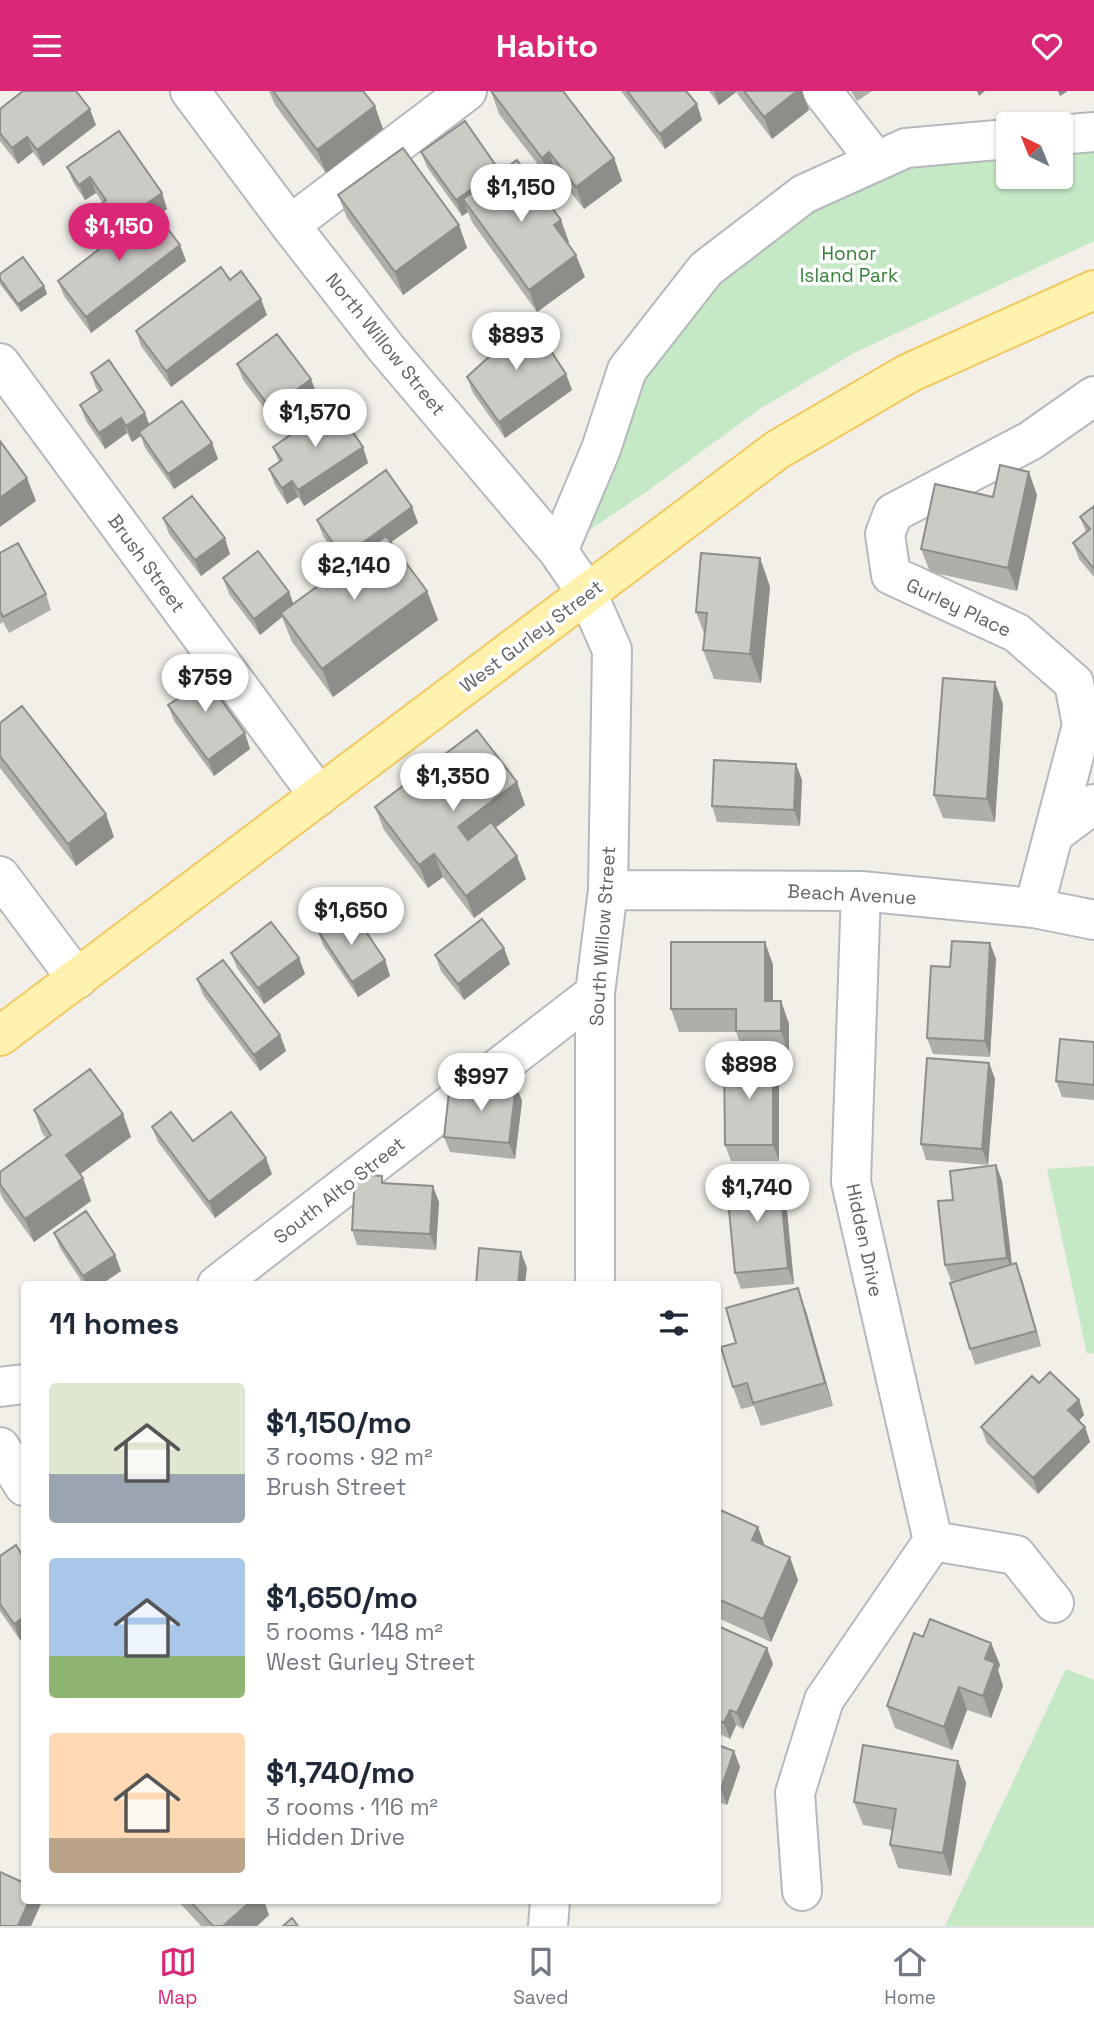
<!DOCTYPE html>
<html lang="en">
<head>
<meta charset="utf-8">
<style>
	:root { --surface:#fff; --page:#f2f2f3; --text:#1f2937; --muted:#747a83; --line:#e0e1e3; --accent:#db2777 }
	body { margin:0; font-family:"Space Grotesk",sans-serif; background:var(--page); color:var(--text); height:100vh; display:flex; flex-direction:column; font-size:26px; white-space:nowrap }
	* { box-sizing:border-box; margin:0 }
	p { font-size:23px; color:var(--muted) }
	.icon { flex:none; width:38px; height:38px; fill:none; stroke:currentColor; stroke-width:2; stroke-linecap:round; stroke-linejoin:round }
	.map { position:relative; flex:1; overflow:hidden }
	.side { position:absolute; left:21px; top:1190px; width:700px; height:623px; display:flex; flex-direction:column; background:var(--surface); border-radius:7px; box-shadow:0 2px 5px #0004 }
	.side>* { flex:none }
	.needle { width:46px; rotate:317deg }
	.buttons { position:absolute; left:996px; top:21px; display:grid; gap:14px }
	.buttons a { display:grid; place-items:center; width:77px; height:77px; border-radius:7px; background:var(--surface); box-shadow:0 2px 5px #0004; font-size:35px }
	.price { position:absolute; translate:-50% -60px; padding:0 16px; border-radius:24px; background:#fff; color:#222; font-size:23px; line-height:46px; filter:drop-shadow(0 2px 4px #0008) }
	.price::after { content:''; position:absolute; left:50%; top:42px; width:21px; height:16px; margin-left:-10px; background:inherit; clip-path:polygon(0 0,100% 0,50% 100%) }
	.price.on { background:var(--accent); color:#fff }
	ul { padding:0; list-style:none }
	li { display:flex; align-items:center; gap:21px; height:175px; padding:0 28px }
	li span { display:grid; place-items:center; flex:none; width:196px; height:140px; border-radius:7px; color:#555 }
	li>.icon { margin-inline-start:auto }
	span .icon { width:84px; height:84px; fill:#fffc; stroke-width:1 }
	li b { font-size:30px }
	h2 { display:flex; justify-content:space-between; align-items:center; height:84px; padding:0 28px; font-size:30px }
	header { display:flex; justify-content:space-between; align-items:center; height:91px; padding:0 28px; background:var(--accent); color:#fff; font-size:32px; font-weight:600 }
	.tab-bar { display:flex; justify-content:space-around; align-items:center; height:98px; border-top:2px solid var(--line); background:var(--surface); font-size:19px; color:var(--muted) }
	.tab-bar a { display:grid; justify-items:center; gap:4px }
	.tab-bar .on { color:var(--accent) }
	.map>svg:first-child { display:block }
	.green { fill:#c5e8c5 }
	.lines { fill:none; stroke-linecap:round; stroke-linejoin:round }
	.minor-casing { stroke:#b5b8bc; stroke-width:42 }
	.major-casing { stroke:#f2c960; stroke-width:42 }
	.minor { stroke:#fff; stroke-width:38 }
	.major { stroke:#fff2af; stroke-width:38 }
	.wall { fill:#afaea9 }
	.shaded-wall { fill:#8f8d8a }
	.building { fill:#cccac5; stroke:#8f8d8a; stroke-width:2 }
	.labels { text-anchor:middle; stroke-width:7; stroke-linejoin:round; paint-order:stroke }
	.park-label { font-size:19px; fill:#348238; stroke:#fff }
	.street-label { font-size:19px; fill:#5f6368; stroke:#fff }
</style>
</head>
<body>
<header><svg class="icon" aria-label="menu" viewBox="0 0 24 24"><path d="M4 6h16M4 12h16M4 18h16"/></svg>Habito<svg class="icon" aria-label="heart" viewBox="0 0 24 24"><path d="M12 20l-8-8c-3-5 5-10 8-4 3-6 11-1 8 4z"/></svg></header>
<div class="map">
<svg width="1094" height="1835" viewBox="0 0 1094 1835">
	<rect width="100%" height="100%" fill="#f1efe8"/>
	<path class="green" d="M 1094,41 L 1094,150 L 854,262 L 761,317 L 649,399 L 558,460 L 627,279 L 804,103 L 1008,48 L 1008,86 L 1060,86 L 1061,44 Z
		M 1094,1075 L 1094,1262 L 1087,1263 L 1047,1078 Z
		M 1066,1578 L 1094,1589 L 1094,1835 L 945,1835 Z"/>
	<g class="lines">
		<defs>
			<path id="minor" d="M 190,0 L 290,134 L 386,257 L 558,460 L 587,502 L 612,559 L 608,799 L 595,902 L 595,1194
				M 822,0 L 876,70
				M 1060,44 L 1094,41
				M 290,134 L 467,0
				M 0,272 L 319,705
				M 558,460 L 601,358 L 627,279 L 706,178 L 804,103 L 906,57 L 1008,48
				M 1054,743 L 1094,713
				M 0,785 L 77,888
				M 608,799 L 861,800 L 1034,817 L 1094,829
				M 1034,817 L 1082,634 L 1074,592 L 1017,542 L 891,484 L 885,443 L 893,422 L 1030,350 L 1094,305
				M 217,1194 L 595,902
				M 0,1296 L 24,1293
				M 0,1356 L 24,1395
				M 933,1450 L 1016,1464 L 1054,1512
				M 802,1800 L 795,1702 L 824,1609 L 933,1450 L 851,1091 L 861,800
				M 548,1835 L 550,1810"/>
			<path id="major" d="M 0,945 L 777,359 L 909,282 L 1094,199"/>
		</defs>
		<use href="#minor" class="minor-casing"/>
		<use href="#major" class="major-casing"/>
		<use href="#minor" class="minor"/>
		<use href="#major" class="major"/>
	</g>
	<path class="wall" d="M 269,0 L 363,0 L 383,38 L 326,82 L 275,14 Z
		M 491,0 L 614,67 L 622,90 L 584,118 L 557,84 L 550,89 L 499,23 Z
		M 621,0 L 686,0 L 702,29 L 665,58 Z
		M 709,0 L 802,0 L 809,19 L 772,48 L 736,1 L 719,14 Z
		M 851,0 L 872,0 L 857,10 Z
		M 0,18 L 96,34 L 43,75 L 33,61 L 18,73 L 0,50 Z
		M 421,61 L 499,79 L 500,81 L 569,151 L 568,152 L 585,186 L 537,221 L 472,131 L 468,121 L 462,125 L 427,76 Z
		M 67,76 L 162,102 L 167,118 L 157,125 L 180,154 L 186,170 L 91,242 L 64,205 L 58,190 L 115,146 L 104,131 L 99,115 L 103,112 L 96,102 L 85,109 L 73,91 Z
		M 338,104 L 459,134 L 467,157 L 403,204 L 347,127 Z
		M 0,183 L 44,195 L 47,203 L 21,221 L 0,193 Z
		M 230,189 L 267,224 L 171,296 L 141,255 L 136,240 Z
		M 237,273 L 317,304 L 277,334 L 243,289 Z
		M 91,282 L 150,334 L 212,352 L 218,368 L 174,398 L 145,357 L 141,345 L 132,351 L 127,342 L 105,358 L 86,330 L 80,314 L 99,301 L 96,297 Z
		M 566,283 L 572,299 L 505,347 L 473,302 L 467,286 Z
		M 273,356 L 363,356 L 368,372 L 304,415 L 298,406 L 287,413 L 275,394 L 269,378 L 279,371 Z
		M 1037,404 L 1017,500 L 930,481 L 921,458 L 993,406 Z
		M 1094,415 L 1094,486 L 1079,468 L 1073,452 L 1086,441 L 1080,426 Z
		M 412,416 L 418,432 L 391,451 L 427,500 L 438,529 L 333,606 L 292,551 L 282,526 L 260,544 L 229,503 L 223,487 L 289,501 L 293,513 L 344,475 L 323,445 L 317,429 Z
		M 163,427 L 230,463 L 201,485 L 169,443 Z
		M 0,462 L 46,503 L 51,519 L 9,542 L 3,531 L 0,533 Z
		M 760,467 L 770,496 L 761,592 L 714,588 L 703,559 L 705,545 L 696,521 Z
		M 213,589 L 219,605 L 218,606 L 250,658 L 214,685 L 174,630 L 168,614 L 179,607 L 174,594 Z
		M 1003,613 L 995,731 L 943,727 L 934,704 Z
		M 0,632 L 114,746 L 76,775 L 0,677 Z
		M 796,673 L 802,689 L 800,735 L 717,731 L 712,715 Z
		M 517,691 L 525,714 L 495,737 L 526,788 L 474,827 L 443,786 L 428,797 L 384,739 L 375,716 Z
		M 317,838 L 385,869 L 390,885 L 358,906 L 323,854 Z
		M 765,851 L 773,874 L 773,910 L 781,910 L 789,933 L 789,963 L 744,963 L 736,941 L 679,941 L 671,918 Z
		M 990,852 L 996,868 L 990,966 L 933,963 L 927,947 L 950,876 Z
		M 231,862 L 299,867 L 305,883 L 264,913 L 237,877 Z
		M 435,864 L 510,873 L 464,909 L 441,880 Z
		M 197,888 L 280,944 L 286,960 L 260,980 L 203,904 Z
		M 1094,951 L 1094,1009 L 1062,1006 L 1056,990 Z
		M 989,972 L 995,988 L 988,1074 L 926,1069 L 921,1053 Z
		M 779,981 L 779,1070 L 731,1070 L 725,1054 Z
		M 516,995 L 522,1010 L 515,1068 L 450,1061 L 444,1046 Z
		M 34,1019 L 131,1046 L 80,1083 L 83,1087 L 91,1110 L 34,1151 L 3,1108 L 0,1101 L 0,1081 L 46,1047 L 42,1042 Z
		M 152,1036 L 193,1050 L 272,1083 L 215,1127 L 158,1051 Z
		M 996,1074 L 1002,1090 L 1012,1174 L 1016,1172 L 1022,1188 L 1041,1255 L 975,1274 L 970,1258 L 961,1188 L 951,1190 L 945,1174 L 953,1109 Z
		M 385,1093 L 439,1111 L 436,1159 L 357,1154 L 352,1139 Z
		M 785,1099 L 794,1193 L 741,1198 L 735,1182 Z
		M 54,1142 L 115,1164 L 121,1180 L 100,1194 L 84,1194 L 60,1157 Z
		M 806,1220 L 833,1315 L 761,1335 L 754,1315 L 741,1318 L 733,1296 L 736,1252 Z
		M 1039,1292 L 1079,1309 L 1084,1324 L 1079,1330 L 1085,1336 L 1090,1351 L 1038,1403 L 987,1352 L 981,1336 Z
		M 718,1418 L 758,1436 L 765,1455 L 798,1489 L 771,1551 L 718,1527 Z
		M 0,1465 L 24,1467 L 24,1546 L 20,1549 L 0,1520 Z
		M 718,1535 L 773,1573 L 743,1638 L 736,1634 L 730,1648 L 718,1642 Z
		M 923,1546 L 991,1552 L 1000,1574 L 998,1579 L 1003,1595 L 991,1627 L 967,1619 L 952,1659 L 895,1637 L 887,1615 Z
		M 718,1654 L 734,1660 L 740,1676 L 727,1714 L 721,1712 L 718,1722 Z
		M 958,1670 L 966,1692 L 951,1785 L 898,1777 L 890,1754 L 892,1739 L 863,1734 L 854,1711 Z
		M 178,1810 L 264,1810 L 269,1824 L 257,1835 L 201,1835 Z"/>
	<path class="shaded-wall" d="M 714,0 L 736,0 L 736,1 L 719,14 Z
		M 797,0 L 802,0 L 809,19 L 772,48 L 764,26 Z
		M 977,0 L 985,0 L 979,5 Z
		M 1058,0 L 1068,0 L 1060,5 Z
		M 697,13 L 702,29 L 665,58 L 660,43 Z
		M 375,15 L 383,38 L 326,82 L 317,59 Z
		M 90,18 L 96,34 L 43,75 L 37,59 Z
		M 27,46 L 33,61 L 18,73 L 12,57 Z
		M 549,61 L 557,84 L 550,89 L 542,67 Z
		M 614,67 L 622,90 L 584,118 L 576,96 Z
		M 499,79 L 505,94 L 463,108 L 468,121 L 462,125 L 456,109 Z
		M 90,86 L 96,102 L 85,109 L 79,94 Z
		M 162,102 L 167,118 L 119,151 L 113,136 Z
		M 561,129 L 569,151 L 563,157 L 554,134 Z
		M 459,134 L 467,157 L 403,204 L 395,181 Z
		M 180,154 L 186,170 L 91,242 L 86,226 Z
		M 576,164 L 585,186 L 537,221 L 529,199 Z
		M 44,195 L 47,203 L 21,221 L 18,213 Z
		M 261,208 L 267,224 L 171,296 L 166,280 Z
		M 566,283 L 572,299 L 505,347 L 499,331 Z
		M 311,288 L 317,304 L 277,334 L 271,318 Z
		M 145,322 L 151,338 L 139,341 L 141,345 L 132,351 L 126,335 Z
		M 121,327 L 127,342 L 105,358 L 99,342 Z
		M 212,352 L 218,368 L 174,398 L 168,383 Z
		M 363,356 L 368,372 L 304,415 L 298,399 Z
		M 1029,381 L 1037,404 L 1017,500 L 1008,477 Z
		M 27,387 L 36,410 L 0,436 L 0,407 Z
		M 292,390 L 298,406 L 287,413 L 282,397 Z
		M 412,416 L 418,432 L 349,481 L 343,466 Z
		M 225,447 L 230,463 L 201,485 L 195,469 Z
		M 760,467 L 770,496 L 761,592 L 750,563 Z
		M 427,500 L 438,529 L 333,606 L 322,578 Z
		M 289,501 L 295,517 L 281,522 L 282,526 L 260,544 L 254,528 Z
		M 213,589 L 219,605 L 214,608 L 209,592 Z
		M 995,591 L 1003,613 L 995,731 L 987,708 Z
		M 245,642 L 250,658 L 214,685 L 208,669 Z
		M 796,673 L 802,689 L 800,735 L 794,719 Z
		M 517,691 L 525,714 L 466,759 L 458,736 Z
		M 106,723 L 114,746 L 76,775 L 68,753 Z
		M 434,763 L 443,786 L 428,797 L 419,774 Z
		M 517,765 L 526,788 L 474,827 L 466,805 Z
		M 765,851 L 773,874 L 773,932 L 765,910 Z
		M 990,852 L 996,868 L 990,966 L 985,950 Z
		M 504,857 L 510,873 L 464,909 L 458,893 Z
		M 299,867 L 305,883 L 264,913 L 258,897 Z
		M 385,869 L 390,885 L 358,906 L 352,891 Z
		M 781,910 L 789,933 L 789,963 L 781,940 Z
		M 280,944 L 286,960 L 260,980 L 254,964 Z
		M 773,966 L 779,981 L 779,1070 L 773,1054 Z
		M 989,972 L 995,988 L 988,1074 L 982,1058 Z
		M 516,995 L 522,1010 L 515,1068 L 509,1052 Z
		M 123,1023 L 131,1046 L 75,1087 L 66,1064 Z
		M 266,1067 L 272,1083 L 215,1127 L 209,1111 Z
		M 996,1074 L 1002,1090 L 1013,1183 L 1007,1167 Z
		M 779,1083 L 785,1099 L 794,1193 L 788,1177 Z
		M 83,1087 L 91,1110 L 34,1151 L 25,1128 Z
		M 433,1095 L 439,1111 L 436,1159 L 430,1143 Z
		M 521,1161 L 527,1177 L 525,1194 L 518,1194 Z
		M 115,1164 L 121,1180 L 100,1194 L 86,1194 L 83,1185 Z
		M 1016,1172 L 1022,1188 L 1041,1255 L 1036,1240 Z
		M 798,1197 L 806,1220 L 833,1315 L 825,1292 Z
		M 1079,1309 L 1084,1324 L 1074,1335 L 1068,1319 Z
		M 1085,1336 L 1090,1351 L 1038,1403 L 1033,1387 Z
		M 758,1436 L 766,1459 L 752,1449 Z
		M 790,1466 L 798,1489 L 771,1551 L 763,1528 Z
		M 24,1526 L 24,1546 L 20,1549 L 14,1533 Z
		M 991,1552 L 1000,1574 L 998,1579 L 1003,1595 L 991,1627 L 983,1605 L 985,1568 Z
		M 767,1557 L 773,1573 L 743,1638 L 737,1622 Z
		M 959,1596 L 967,1619 L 952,1659 L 944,1636 Z
		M 730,1619 L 736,1634 L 730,1648 L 724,1632 Z
		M 734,1660 L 740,1676 L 727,1714 L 721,1698 Z
		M 958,1670 L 966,1692 L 951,1785 L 943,1762 Z
		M 718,1702 L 721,1712 L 718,1722 Z
		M 29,1810 L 40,1810 L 41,1813 L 31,1835 L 18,1835 Z
		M 251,1810 L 264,1810 L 269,1824 L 257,1835 L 223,1835 Z"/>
	<path class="building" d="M 23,0 L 76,0 L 90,18 L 37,59 L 27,46 L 12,57 L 0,42 L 0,18 Z
		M 273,0 L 363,0 L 375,15 L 317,59 Z
		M 491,0 L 563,0 L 614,67 L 576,96 L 549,61 L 542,67 Z
		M 627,0 L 686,0 L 697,13 L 660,43 Z
		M 744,0 L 797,0 L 764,26 Z
		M 465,30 L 499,79 L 456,109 L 421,61 Z
		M 119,40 L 162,102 L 113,136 L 99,115 L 106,109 L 90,86 L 79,94 L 67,76 Z
		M 403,57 L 459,134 L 395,181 L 338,104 Z
		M 517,69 L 561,129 L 554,134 L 576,164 L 529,199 L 463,108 Z
		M 152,117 L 180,154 L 86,226 L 58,190 Z
		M 23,166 L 44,195 L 18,213 L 0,188 L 0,183 Z
		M 221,176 L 230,189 L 241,180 L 261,208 L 166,280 L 136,240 Z
		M 530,228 L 566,283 L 499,331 L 467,286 Z
		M 277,243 L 311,288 L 271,318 L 237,273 Z
		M 109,269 L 145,322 L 126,335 L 121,327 L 99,342 L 80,314 L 102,299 L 91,282 Z
		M 182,310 L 212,352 L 168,383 L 139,341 Z
		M 334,314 L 363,356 L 298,399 L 292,390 L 282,397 L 269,378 L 282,369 L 273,356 Z
		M 0,350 L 27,387 L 0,407 Z
		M 1000,374 L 1029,381 L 1008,477 L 921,458 L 935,393 L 993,406 Z
		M 386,379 L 412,416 L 343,466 L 317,429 Z
		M 192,405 L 225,447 L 195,469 L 163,427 Z
		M 1094,415 L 1094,478 L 1073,452 L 1090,438 L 1080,426 Z
		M 386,445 L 427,500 L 322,578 L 281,522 Z
		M 18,452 L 46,503 L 3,526 L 0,520 L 0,462 Z
		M 258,460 L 289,501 L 254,528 L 223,487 Z
		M 701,462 L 760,467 L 750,563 L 703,559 L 707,522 L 696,521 Z
		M 203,574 L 213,589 L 209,592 L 245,642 L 208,669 L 168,614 L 182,605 L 174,594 Z
		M 943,587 L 995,591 L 987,708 L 934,704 Z
		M 22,615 L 106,723 L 68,753 L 0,665 L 0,632 Z
		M 477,639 L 517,691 L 458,736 L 468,749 L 491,731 L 517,765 L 466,805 L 434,763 L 419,774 L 375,716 Z
		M 714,669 L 796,673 L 794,719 L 712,715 Z
		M 336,826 L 341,835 L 356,826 L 385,869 L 352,891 L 317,838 Z
		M 482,828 L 504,857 L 458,893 L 435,864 Z
		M 271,831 L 299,867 L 258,897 L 231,862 Z
		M 952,850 L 990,852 L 985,950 L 927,947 L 931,875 L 950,876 Z
		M 671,851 L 765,851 L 765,910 L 781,910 L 781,940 L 736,940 L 736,918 L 671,918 Z
		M 223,869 L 280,944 L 254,964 L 197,888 Z
		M 1060,948 L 1094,951 L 1094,994 L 1056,990 Z
		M 724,965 L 773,966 L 773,1054 L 725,1054 Z
		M 927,967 L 989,972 L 982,1058 L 921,1053 Z
		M 90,978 L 123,1023 L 66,1064 L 83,1087 L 25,1128 L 0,1093 L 0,1081 L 51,1044 L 34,1019 Z
		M 469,989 L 516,995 L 509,1052 L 444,1046 L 449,1001 L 467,1003 Z
		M 171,1021 L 193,1050 L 231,1021 L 266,1067 L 209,1111 L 152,1036 Z
		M 996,1074 L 1007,1167 L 945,1174 L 938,1110 L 953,1109 L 950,1080 Z
		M 355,1083 L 382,1085 L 382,1092 L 433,1095 L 430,1143 L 352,1139 Z
		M 779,1083 L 788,1177 L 735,1182 L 726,1088 Z
		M 86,1120 L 115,1164 L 83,1185 L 54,1142 Z
		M 479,1157 L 521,1161 L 518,1194 L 476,1194 Z
		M 1016,1172 L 1036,1240 L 970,1258 L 950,1192 Z
		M 798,1197 L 825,1292 L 753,1312 L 747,1292 L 733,1296 L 721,1256 L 736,1252 L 726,1217 Z
		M 1050,1281 L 1079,1309 L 1068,1319 L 1085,1336 L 1033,1387 L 981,1336 L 1032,1285 L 1039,1292 Z
		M 718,1418 L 758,1436 L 752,1449 L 790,1466 L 763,1528 L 718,1508 Z
		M 16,1454 L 24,1467 L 24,1526 L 14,1533 L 0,1513 L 0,1465 Z
		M 930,1528 L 991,1552 L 985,1568 L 995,1572 L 983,1605 L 959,1596 L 944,1636 L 887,1615 L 914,1542 L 923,1546 Z
		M 718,1535 L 767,1557 L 737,1622 L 730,1619 L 724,1632 L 718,1629 Z
		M 718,1654 L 734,1660 L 721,1698 L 718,1697 Z
		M 863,1654 L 958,1670 L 943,1762 L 890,1754 L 896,1718 L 854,1711 Z
		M 0,1781 L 24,1792 L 24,1810 L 29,1810 L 18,1835 L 0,1835 Z
		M 190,1810 L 251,1810 L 223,1835 L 213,1835 Z
		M 292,1827 L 298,1835 L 283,1835 Z"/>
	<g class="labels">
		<g class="park-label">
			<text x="849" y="169">Honor<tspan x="849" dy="22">Island Park</tspan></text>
		</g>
		<g class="street-label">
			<text transform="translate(386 253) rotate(51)" y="7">North Willow Street</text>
			<text transform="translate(147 472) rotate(54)" y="7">Brush Street</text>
			<text transform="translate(959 516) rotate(25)" y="7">Gurley Place</text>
			<text transform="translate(531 545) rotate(-37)" y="7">West Gurley Street</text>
			<text transform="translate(852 803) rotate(3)" y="7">Beach Avenue</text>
			<text transform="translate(602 845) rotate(-86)" y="7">South Willow Street</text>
			<text transform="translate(339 1099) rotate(-38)" y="7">South Alto Street</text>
			<text transform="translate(865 1149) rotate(78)" y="7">Hidden Drive</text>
		</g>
	</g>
</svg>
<div class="buttons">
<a><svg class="needle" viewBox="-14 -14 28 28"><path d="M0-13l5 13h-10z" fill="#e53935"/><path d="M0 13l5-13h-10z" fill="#747a83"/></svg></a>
</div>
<b class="price" style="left:521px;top:133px">$1,150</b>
<b class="price on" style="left:119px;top:172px">$1,150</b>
<b class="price" style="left:516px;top:281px">$893</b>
<b class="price" style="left:315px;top:358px">$1,570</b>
<b class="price" style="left:354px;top:511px">$2,140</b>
<b class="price" style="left:205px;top:623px">$759</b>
<b class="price" style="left:453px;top:722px">$1,350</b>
<b class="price" style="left:351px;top:856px">$1,650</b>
<b class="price" style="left:749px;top:1010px">$898</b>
<b class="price" style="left:481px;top:1022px">$997</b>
<b class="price" style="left:757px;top:1133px">$1,740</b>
<section class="side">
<h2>11 homes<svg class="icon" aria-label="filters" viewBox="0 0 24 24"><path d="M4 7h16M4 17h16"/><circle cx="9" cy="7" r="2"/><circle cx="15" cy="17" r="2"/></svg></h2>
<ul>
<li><span style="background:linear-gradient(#dfe7d0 65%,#9aa5b1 0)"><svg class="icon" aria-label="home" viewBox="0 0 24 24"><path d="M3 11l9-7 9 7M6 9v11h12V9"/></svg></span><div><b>$1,150/mo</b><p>3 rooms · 92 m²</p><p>Brush Street</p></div></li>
<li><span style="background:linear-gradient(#a9c7e8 70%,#8fb573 0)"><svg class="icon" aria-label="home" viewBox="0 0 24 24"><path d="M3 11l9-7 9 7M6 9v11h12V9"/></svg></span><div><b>$1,650/mo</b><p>5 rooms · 148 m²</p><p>West Gurley Street</p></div></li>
<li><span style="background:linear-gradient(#ffd9b3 75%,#b9a48a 0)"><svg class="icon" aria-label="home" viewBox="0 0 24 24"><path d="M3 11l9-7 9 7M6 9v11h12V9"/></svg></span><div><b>$1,740/mo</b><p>3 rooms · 116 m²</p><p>Hidden Drive</p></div></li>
</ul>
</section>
</div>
<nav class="tab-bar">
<a class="on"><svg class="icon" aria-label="map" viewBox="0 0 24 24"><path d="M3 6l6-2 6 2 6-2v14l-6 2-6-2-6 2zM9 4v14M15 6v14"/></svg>Map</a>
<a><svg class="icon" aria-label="saved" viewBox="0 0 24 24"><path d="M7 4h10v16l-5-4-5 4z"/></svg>Saved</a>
<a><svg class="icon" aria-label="home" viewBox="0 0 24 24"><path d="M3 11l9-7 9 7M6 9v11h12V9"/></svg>Home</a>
</nav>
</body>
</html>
